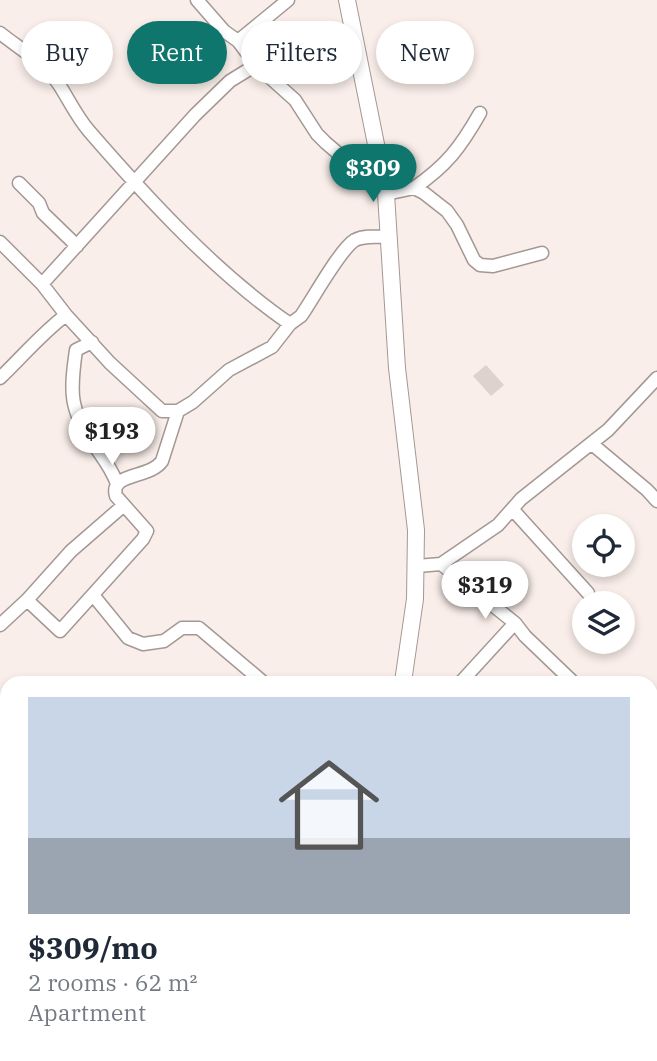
<!DOCTYPE html>
<html lang="en">
<head>
<meta charset="utf-8">
<style>
	:root { --surface:#fff; --page:#f2f2f3; --text:#1f2937; --muted:#747a83; --line:#e0e1e3; --accent:#0f766e }
	body { margin:0; font-family:"IBM Plex Serif",serif; background:var(--page); color:var(--text); height:100vh; display:flex; flex-direction:column; font-size:26px; white-space:nowrap }
	* { box-sizing:border-box; margin:0 }
	p { font-size:23px; color:var(--muted) }
	.icon { flex:none; width:38px; height:38px; fill:none; stroke:currentColor; stroke-width:2; stroke-linecap:round; stroke-linejoin:round }
	.map { position:relative; flex:1; overflow:hidden }
	.side { position:absolute; left:0px; top:676px; width:658px; height:387px; display:flex; flex-direction:column; background:var(--surface); border-radius:21px 21px 0 0; box-shadow:0 4px 10px #0003 }
	.side>* { flex:none }
	.hud { position:absolute; left:21px; top:21px; width:616px; height:63px; display:flex; gap:14px }
	.controls { position:absolute; left:572px; top:514px; display:grid; gap:14px }
	.controls a { display:grid; place-items:center; width:63px; height:63px; border-radius:50%; background:var(--surface); box-shadow:0 4px 10px #0003; font-size:35px }
	.price { position:absolute; translate:-50% -60px; padding:0 16px; border-radius:24px; background:#fff; color:#222; font-size:23px; line-height:46px; filter:drop-shadow(0 2px 4px #0008) }
	.price::after { content:''; position:absolute; left:50%; top:42px; width:21px; height:16px; margin-left:-10px; background:inherit; clip-path:polygon(0 0,100% 0,50% 100%) }
	.price.selected { background:var(--accent); color:#fff }
	ul { padding:0; list-style:none }
	li { display:grid; align-content:center; gap:14px; height:371px; padding:0 28px }
	li+li { border-top:2px solid var(--line) }
	li span { display:grid; place-items:center; height:217px; border-radius:0px; color:#555 }
	li>.icon { margin-inline-start:auto }
	span .icon { width:126px; height:126px; fill:#fffc; stroke-width:1 }
	li b { font-size:30px }
	.tag { padding:0 24px; border-radius:32px; background:var(--surface); box-shadow:0 4px 10px #0003; font-size:24px; line-height:63px }
	.tag.selected { background:var(--accent); color:#fff }
	.map>svg:first-child { display:block }
	.building { fill:#ddd2cd }
	.lines { fill:none; stroke-linecap:round; stroke-linejoin:round }
	.street-casing { stroke:#a39894; stroke-width:15 }
	.secondary-casing { stroke:#a39894; stroke-width:18 }
	.street { stroke:#fff; stroke-width:12 }
	.secondary { stroke:#fff; stroke-width:16 }
</style>
</head>
<body>
<div class="map">
<svg width="657" height="1061" viewBox="0 0 657 1061">
	<rect width="100%" height="100%" fill="#f9eee9"/>
	<path class="building" d="M 486,365 L 504,385 L 491,396 L 473,376 Z
		M 655,734 L 657,761 L 652,766 L 651,738 Z"/>
	<g class="lines">
		<defs>
			<path id="street" d="M 197,0 L 224,31 L 238,41 L 288,0
				M 0,33 C 20,49 46,64 60,86 C 70,102 77,117 89,131 C 147,198 217,274 290,324 L 301,316 C 313,299 340,249 355,240 C 365,235 378,237 388,237
				M 238,41 L 256,65 L 295,100 L 317,134 L 326,143 L 386,194 L 414,188 L 424,193 L 447,211 L 457,225 L 474,260 L 480,265 L 493,266 L 542,253
				M 256,65 L 230,81 L 195,115 L 42,284 L 66,315 L 110,363 L 162,411 L 178,411 L 193,402 L 229,370 L 272,347 L 290,324
				M 19,183 L 39,203 L 43,213 L 77,246
				M 414,188 C 447,165 460,148 480,113
				M 0,242 L 42,284
				M 92,342 L 76,350 C 70,392 69,409 94,445 C 103,458 112,469 117,484
				M 0,378 C 22,357 42,333 66,315
				M 592,444 L 647,490 L 657,501
				M 513,510 L 588,593
				M 441,564 L 515,623 L 461,682
				M 417,566 L 441,564 L 498,525 L 521,499 L 608,430 L 657,378
				M 93,595 L 128,638 L 143,644 L 164,641 L 182,628 L 199,628 L 263,682
				M 27,600 L 60,631 L 143,539 L 147,531 L 116,496 C 109,472 150,479 162,461 L 178,411
				M 515,623 L 525,636 L 573,682
				M 0,625 L 27,600 L 71,551 L 124,505
				M 651,799 L 657,793
				M 0,841 L 7,841
				M 651,928 L 657,929
				M 651,1027 L 657,964
				M 648,1061 L 648,1055"/>
			<path id="secondary" d="M 347,0 L 386,194 L 397,368 L 416,530 L 415,599 L 403,682
				M 367,1055 L 368,1061"/>
		</defs>
		<use href="#street" class="street-casing"/>
		<use href="#secondary" class="secondary-casing"/>
		<use href="#street" class="street"/>
		<use href="#secondary" class="secondary"/>
	</g>
</svg>
<div class="controls">
<a><svg class="icon" aria-label="locate" viewBox="0 0 24 24"><circle cx="12" cy="12" r="6"/><path d="M12 2v4M12 18v4M2 12h4M18 12h4"/></svg></a>
<a><svg class="icon" aria-label="layers" viewBox="0 0 24 24"><path d="M12 4l9 5-9 5-9-5zM3 14l9 5 9-5"/></svg></a>
</div>
<b class="price selected" style="left:373px;top:204px">$309</b>
<b class="price" style="left:112px;top:467px">$193</b>
<b class="price" style="left:485px;top:621px">$319</b>
<div class="hud">
<a class="tag">Buy</a>
<a class="tag selected">Rent</a>
<a class="tag">Filters</a>
<a class="tag">New</a>
</div>
<section class="side">
<ul>
<li><span style="background:linear-gradient(#c9d6e8 65%,#9aa5b1 0)"><svg class="icon" aria-label="home" viewBox="0 0 24 24"><path d="M3 11l9-7 9 7M6 9v11h12V9"/></svg></span><div><b>$309/mo</b><p>2 rooms · 62 m²</p><p>Apartment</p></div></li>
</ul>
</section>
</div>
</body>
</html>
